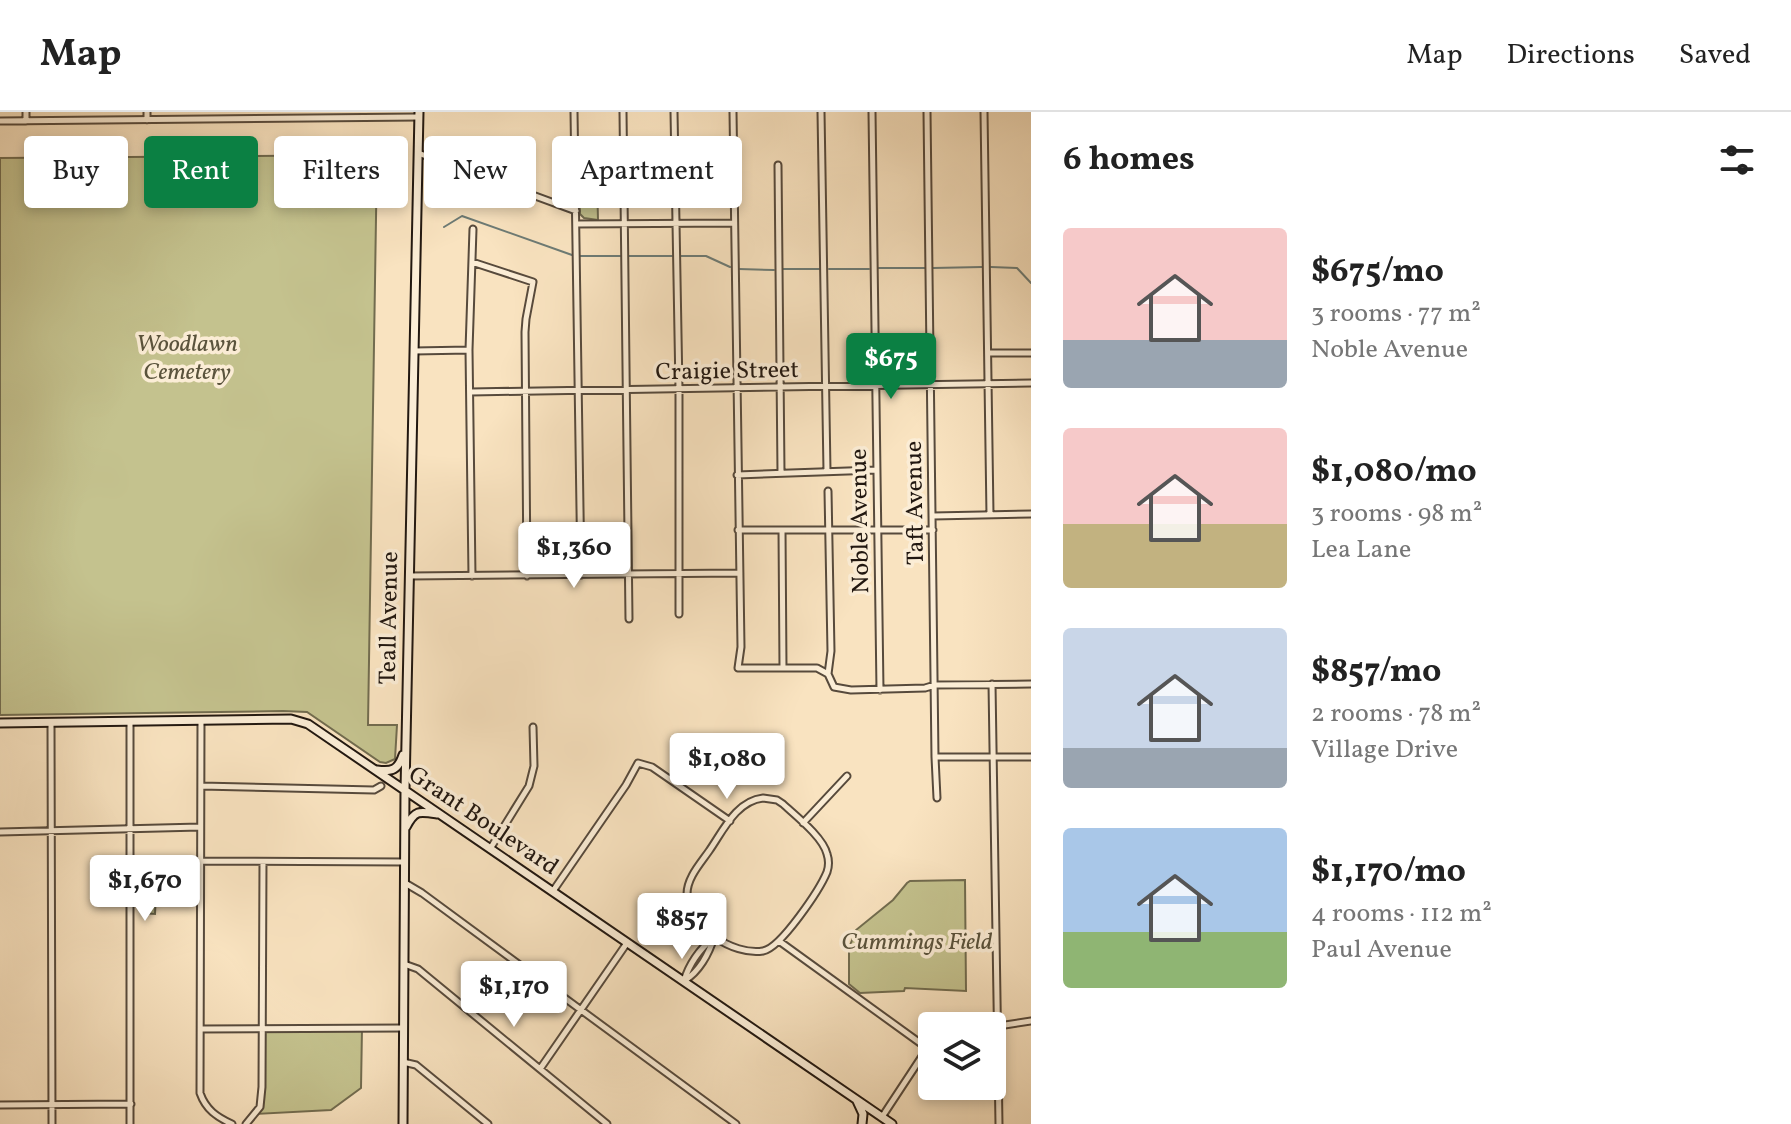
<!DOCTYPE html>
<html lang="en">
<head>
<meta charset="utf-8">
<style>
	:root { --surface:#fff; --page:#f2f2f2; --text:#222; --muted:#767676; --line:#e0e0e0; --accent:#0b8043 }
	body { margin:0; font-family:Vollkorn,serif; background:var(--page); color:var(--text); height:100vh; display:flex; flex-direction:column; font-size:30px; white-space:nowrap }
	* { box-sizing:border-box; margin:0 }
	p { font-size:26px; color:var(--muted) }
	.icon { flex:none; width:44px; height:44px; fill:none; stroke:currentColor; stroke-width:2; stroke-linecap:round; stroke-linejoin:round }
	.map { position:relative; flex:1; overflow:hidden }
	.panel { display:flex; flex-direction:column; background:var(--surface); width:760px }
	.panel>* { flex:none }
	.top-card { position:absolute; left:24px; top:24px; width:760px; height:72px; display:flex; gap:16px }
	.buttons { position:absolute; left:918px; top:900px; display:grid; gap:16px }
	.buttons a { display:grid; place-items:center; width:88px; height:88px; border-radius:8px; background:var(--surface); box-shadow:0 4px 12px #0003; font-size:40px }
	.price { position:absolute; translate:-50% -68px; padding:0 18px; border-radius:8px; background:#fff; color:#222; font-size:26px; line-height:52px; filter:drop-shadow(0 2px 4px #0008) }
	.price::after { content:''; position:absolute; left:50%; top:48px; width:24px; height:18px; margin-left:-12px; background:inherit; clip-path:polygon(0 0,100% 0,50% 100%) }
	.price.selected { background:var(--accent); color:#fff }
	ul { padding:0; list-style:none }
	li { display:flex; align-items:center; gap:24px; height:200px; padding:0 32px }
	li span { display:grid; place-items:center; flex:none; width:224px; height:160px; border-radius:8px; color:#555 }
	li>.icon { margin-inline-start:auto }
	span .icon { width:96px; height:96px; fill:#fffc; stroke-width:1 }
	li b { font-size:34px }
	h2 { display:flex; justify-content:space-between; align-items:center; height:96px; padding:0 32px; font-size:34px }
	.tag { padding:0 28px; border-radius:8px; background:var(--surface); box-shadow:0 4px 12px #0003; font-size:28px; line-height:72px }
	.tag.selected { background:var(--accent); color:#fff }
	header { display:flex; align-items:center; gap:48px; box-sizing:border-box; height:112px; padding:0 40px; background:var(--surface); border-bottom:2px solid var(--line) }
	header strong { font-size:38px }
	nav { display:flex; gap:44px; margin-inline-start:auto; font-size:28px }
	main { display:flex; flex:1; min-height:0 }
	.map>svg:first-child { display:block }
	.green { fill:#c4c28e; stroke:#726c4f; stroke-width:2 }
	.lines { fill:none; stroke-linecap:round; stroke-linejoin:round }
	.stream { stroke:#6d7b75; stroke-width:2 }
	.street-casing { stroke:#574a3c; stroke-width:9 }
	.secondary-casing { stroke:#211710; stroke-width:11 }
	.street { stroke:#fbedd6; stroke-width:5 }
	.secondary { stroke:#fbedd6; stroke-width:7 }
	.labels { text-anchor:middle; stroke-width:7; stroke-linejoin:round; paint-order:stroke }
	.park-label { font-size:24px; font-style:italic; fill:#5a533c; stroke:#fbedd6 }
	.street-label { font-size:24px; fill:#211710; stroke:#fbedd6 }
</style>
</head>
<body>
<header>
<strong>Map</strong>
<nav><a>Map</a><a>Directions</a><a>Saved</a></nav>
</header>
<main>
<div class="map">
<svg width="1031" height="1012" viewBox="0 0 1031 1012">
	<rect width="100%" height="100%" fill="#f9e3c0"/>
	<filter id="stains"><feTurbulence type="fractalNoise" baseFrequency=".0025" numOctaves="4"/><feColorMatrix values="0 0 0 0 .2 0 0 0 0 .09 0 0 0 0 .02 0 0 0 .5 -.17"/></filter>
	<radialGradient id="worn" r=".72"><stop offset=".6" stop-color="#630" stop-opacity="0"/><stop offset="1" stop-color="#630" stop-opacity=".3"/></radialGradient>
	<path class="green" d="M 377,43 L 368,613 L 397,613 L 395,647 L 386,651 L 380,650 L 307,600 L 283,599 L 0,603 L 0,46 Z
		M 579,66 L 597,66 L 598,108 L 584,106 L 580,102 Z
		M 965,768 L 966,879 L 905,876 L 904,879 L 860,881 L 849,872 L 849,836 L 856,818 L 893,788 L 907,771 L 910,769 Z
		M 159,770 L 186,770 L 186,775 L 191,775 L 190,781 L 156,780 L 155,802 L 141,801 L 142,773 L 158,773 Z
		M 362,916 L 361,976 L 331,998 L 256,1002 L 259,998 L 262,917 Z"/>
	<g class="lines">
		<path class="stream" d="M 444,115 L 462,104 L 572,143
			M 580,144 L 621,144
			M 628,144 L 673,144
			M 681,144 L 706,144 L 730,155
			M 991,155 L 1017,156 L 1031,171
			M 878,156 L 925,156
			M 933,156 L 982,155
			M 739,157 L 774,158
			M 783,157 L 820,157
			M 829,157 L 869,157"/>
		<defs>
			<path id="street" d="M 26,0 L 26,9
				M 147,0 L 147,8
				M 574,0 L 581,463
				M 623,0 L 629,507
				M 674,0 L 679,277 L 679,502
				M 733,0 L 741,535 L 738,556 L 817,556 L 828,562
				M 821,0 L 827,359
				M 872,0 L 880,578
				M 927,0 L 935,645 L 937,686
				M 984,0 L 990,403
				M 0,9 L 419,5
				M 418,41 L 576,99
				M 778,53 L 781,360
				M 576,112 L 734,111
				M 472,150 L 533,170 L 526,207 L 525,220 L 527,464
				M 414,239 L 469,238
				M 988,241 L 1031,241
				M 471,280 L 1031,271
				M 737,363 L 876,358
				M 828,379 L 831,539 L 828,562 L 834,575 L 851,578 L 925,576 L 935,573 L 1031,572
				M 933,404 L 1031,402
				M 738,418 L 933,418
				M 782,418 L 783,556
				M 410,464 L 740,461
				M 472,464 L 469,238 L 473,117
				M 992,572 L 999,1012
				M 130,609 L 130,1012
				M 201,609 L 200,981 C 206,998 217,1005 232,1012
				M 51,611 L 52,1012
				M 935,645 L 1031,645
				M 201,674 L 374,678 L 381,674
				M 763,686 L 777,688 L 783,692 C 796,704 823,725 827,742 C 829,748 829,754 827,760 C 820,777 781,836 763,839 C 733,844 687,814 687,782 C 687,766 700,752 709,739 C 723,719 736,689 763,686 Z
				M 803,711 L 847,664
				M 0,720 L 200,715
				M 490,737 L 529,674 L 534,654 L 533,615
				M 200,749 L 405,750
				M 405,771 L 422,781 L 736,1012
				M 553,779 L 626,673 L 638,651 L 652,655 L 730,709
				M 714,825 C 709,842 699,860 684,869 C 689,852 701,836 714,825 Z
				M 779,829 L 927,936
				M 404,852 L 418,857 L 607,1012
				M 992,915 L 1031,909
				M 201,917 L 404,916
				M 403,950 L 416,953 L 488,1012
				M 540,957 L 627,831
				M 0,993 L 131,992
				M 882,1005 L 932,929
				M 246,1012 L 260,995 L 262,975 L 263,750"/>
			<path id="secondary" d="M 0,611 L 291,607 L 308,612 L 892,1012
				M 377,658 C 392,660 398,658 403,643
				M 406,715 C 415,698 419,699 437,702
				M 857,989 L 863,1002 L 862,1012
				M 403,1012 L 405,678 L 419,0"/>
		</defs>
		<use href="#street" class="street-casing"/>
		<use href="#secondary" class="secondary-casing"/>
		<use href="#street" class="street"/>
		<use href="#secondary" class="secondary"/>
	</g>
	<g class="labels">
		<g class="park-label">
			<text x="187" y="239">Woodlawn<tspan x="187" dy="28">Cemetery</tspan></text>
			<text x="917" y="837">Cummings Field</text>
		</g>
		<g class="street-label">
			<text transform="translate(727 258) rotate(-1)" y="8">Craigie Street</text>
			<text transform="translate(914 391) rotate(-91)" y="8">Taft Avenue</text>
			<text transform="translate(859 409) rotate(-91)" y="8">Noble Avenue</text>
			<text transform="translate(388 506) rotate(-89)" y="8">Teall Avenue</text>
			<text transform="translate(484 708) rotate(34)" y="8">Grant Boulevard</text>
		</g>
	</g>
	<rect width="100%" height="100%" filter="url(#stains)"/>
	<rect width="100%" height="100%" fill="url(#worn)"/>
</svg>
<div class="buttons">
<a><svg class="icon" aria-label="layers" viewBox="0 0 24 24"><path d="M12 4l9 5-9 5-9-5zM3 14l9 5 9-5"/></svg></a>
</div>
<b class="price selected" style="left:891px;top:289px">$675</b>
<b class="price" style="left:574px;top:478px">$1,360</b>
<b class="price" style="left:727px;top:689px">$1,080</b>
<b class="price" style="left:145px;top:811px">$1,670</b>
<b class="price" style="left:682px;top:849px">$857</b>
<b class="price" style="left:514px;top:917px">$1,170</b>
<div class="top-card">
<a class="tag">Buy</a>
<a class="tag selected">Rent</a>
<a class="tag">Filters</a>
<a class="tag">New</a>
<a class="tag">Apartment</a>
</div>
</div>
<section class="panel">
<h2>6 homes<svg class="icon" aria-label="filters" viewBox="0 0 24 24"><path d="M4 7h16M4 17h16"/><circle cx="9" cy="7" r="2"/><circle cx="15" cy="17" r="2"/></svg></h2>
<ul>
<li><span style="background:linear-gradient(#f6c9c9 70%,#9aa5b1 0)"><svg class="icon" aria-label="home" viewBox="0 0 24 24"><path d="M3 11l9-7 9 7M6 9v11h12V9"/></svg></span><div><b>$675/mo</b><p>3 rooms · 77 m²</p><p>Noble Avenue</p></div></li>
<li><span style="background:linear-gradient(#f6c9c9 60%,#c2b280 0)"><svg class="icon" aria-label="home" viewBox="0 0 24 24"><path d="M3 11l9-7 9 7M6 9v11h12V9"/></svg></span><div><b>$1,080/mo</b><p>3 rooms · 98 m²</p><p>Lea Lane</p></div></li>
<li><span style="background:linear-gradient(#c9d6e8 75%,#9aa5b1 0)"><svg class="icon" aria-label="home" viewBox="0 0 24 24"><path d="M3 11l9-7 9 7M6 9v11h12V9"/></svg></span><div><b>$857/mo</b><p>2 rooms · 78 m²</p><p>Village Drive</p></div></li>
<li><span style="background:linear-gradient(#a9c7e8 65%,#8fb573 0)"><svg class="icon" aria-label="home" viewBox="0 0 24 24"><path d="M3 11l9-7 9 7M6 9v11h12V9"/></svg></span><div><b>$1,170/mo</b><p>4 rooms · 112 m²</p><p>Paul Avenue</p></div></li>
</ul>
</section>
</main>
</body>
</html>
